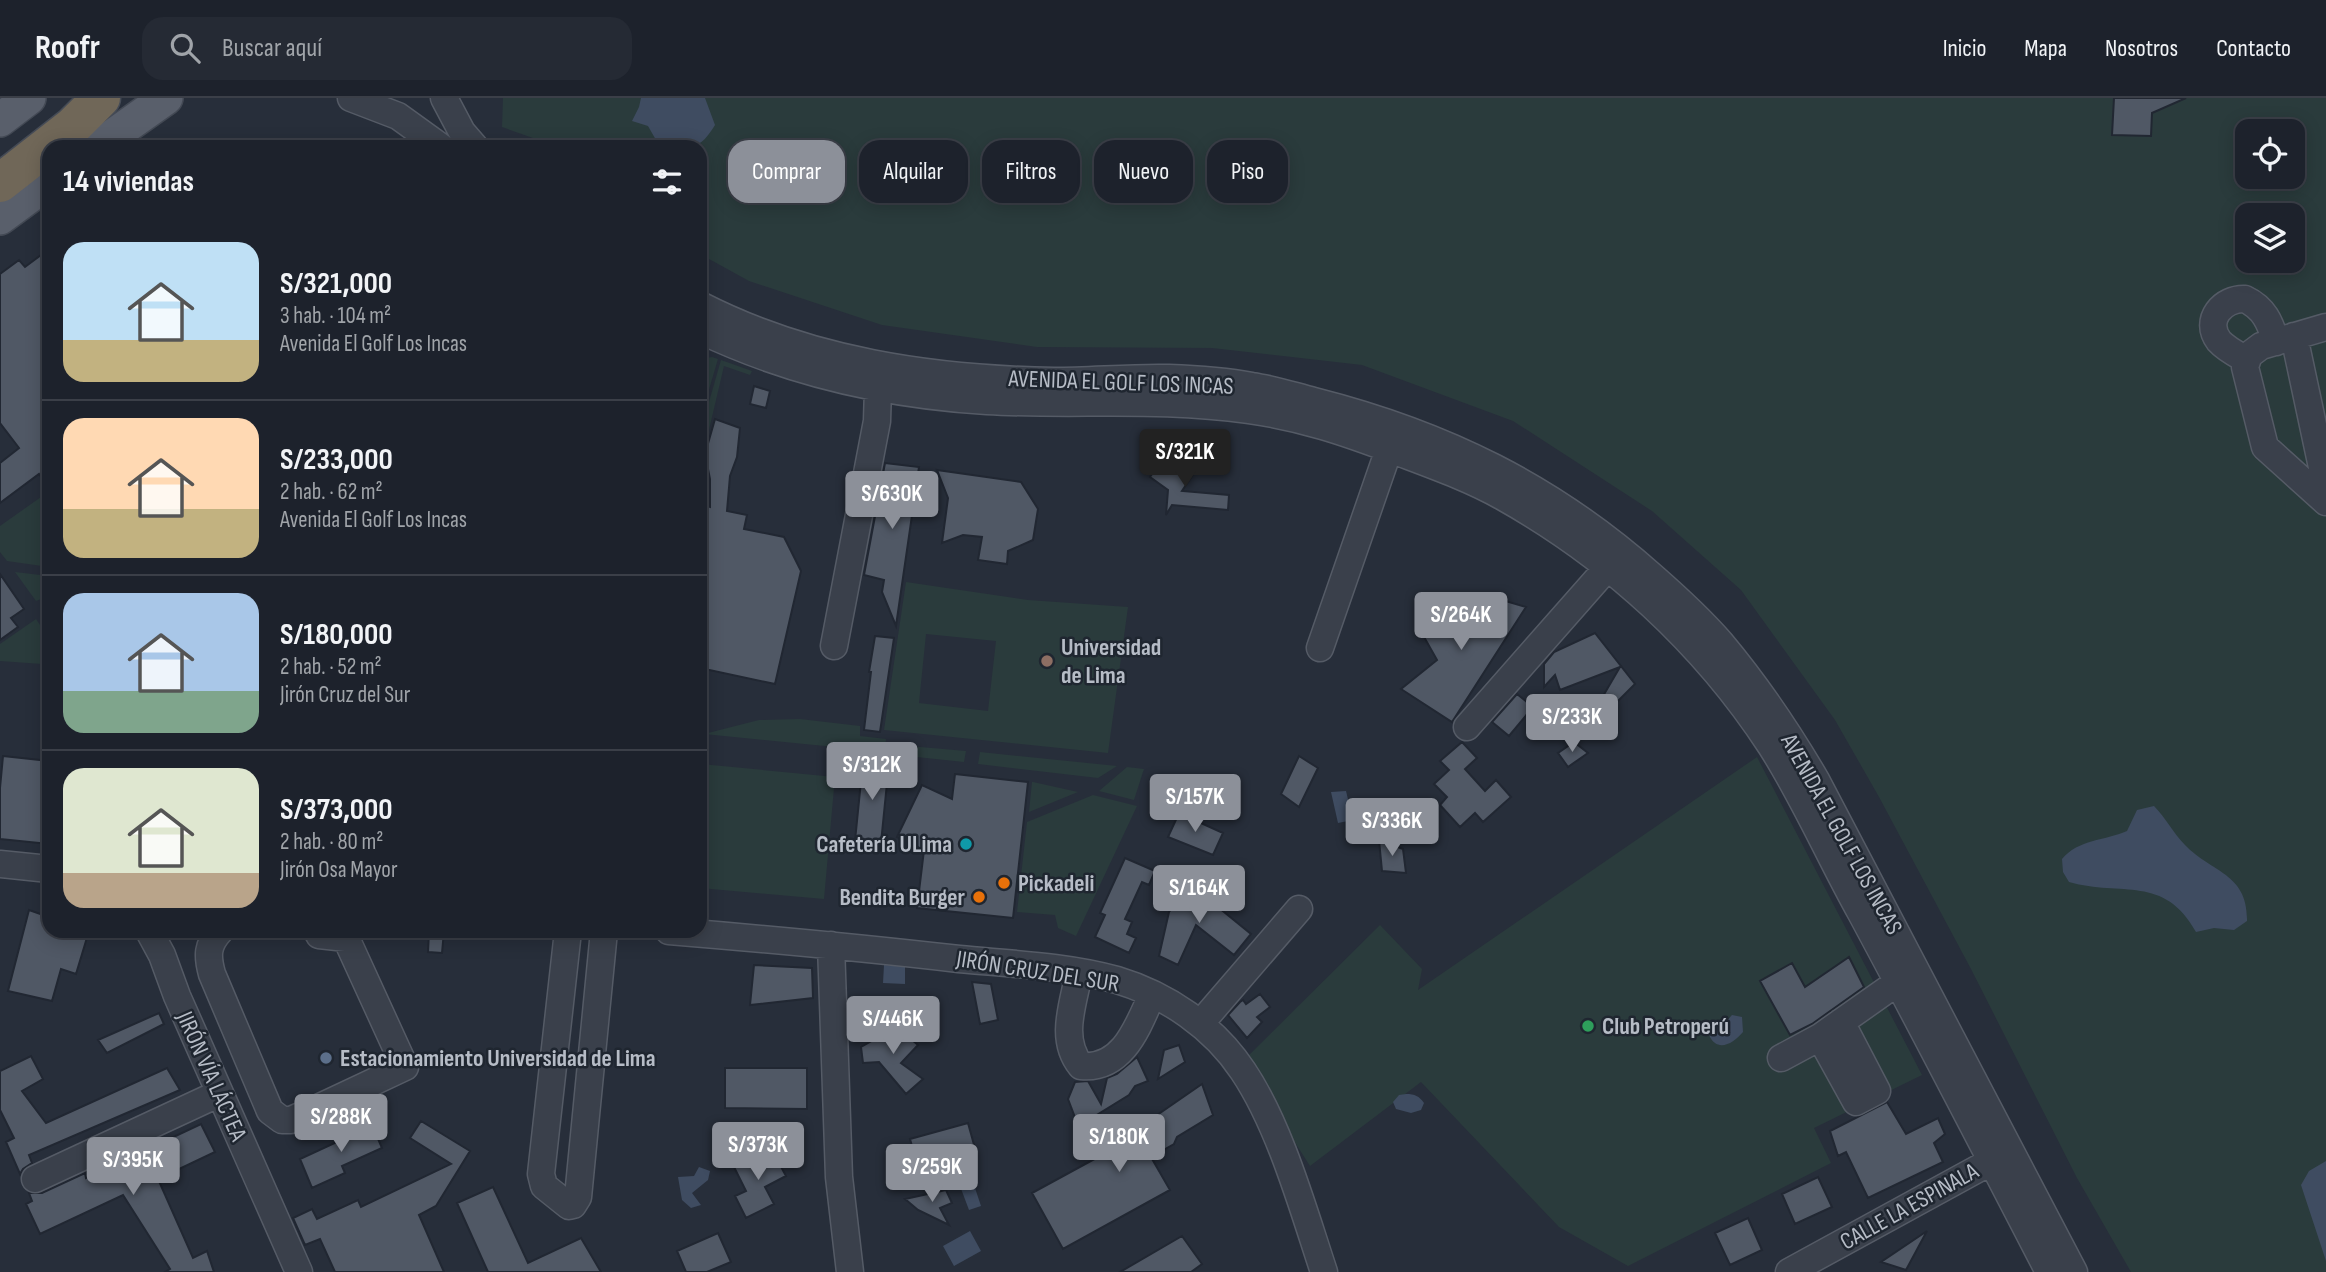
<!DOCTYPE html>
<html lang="es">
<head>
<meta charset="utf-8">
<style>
	:root { --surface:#1d222c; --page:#252a34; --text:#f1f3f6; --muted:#a0a4a9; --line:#3b3f48; --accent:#8c9099 }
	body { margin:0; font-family:"Sofia Sans Condensed",sans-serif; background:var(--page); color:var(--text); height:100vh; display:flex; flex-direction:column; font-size:26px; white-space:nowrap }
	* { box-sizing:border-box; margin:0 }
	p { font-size:23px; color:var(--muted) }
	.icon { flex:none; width:38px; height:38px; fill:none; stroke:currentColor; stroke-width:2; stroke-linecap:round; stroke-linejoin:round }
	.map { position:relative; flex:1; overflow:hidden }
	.panel { position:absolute; left:42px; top:42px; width:665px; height:798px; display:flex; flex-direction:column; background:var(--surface); border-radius:21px; box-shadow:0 4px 18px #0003,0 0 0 2px var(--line) }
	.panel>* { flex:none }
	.guide { position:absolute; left:728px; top:42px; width:665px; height:63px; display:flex; gap:14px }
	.fabs { position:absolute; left:2235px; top:21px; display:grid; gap:14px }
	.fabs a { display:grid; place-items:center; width:70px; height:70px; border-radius:14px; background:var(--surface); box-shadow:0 4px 18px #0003,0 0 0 2px var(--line); font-size:35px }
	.price { position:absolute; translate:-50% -60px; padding:0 16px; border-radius:7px; background:var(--accent); color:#fff; font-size:23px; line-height:46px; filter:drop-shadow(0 2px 4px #0008) }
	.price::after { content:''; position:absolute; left:50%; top:42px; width:21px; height:16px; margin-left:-10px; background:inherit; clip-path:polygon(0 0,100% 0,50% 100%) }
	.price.current { background:#222; color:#fff }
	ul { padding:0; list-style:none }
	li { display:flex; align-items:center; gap:21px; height:175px; padding:0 21px }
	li+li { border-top:2px solid var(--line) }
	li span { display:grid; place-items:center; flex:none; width:196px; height:140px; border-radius:21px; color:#555 }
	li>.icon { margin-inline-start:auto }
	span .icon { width:84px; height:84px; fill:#fffc; stroke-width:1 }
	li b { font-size:30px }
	h2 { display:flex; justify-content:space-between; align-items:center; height:84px; padding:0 21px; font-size:30px }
	.chip { padding:0 24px; border-radius:21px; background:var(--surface); box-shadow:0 4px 18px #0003,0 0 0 2px var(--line); font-size:24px; line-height:63px }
	.chip.current { background:var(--accent); color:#fff }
	header { display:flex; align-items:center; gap:42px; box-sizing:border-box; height:98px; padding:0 35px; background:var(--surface); border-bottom:2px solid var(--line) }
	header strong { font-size:33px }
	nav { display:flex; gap:38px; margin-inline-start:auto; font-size:24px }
	.search { width:490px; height:63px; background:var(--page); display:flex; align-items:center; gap:18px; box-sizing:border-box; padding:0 24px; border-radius:21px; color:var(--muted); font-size:26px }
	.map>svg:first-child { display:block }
	.green { fill:#2a3b3c; fill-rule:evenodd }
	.water { fill:#3f4c61 }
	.building { fill:#505865; stroke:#212732; stroke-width:2 }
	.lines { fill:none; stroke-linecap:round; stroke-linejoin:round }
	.minor-casing { stroke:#555b66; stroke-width:29 }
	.major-casing { stroke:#434954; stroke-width:36 }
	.highway-casing { stroke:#454b56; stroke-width:41 }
	.minor { stroke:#3a404b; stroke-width:26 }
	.major { stroke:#595f6b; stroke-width:33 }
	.highway { stroke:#706758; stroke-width:38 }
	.education-dot { fill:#8d6e63; stroke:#1f2630; stroke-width:2.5 }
	.culture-dot { fill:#0f9aa8; stroke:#1f2630; stroke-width:2.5 }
	.food-dot { fill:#e8710a; stroke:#1f2630; stroke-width:2.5 }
	.leisure-dot { fill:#2e9e5b; stroke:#1f2630; stroke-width:2.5 }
	.service-dot { fill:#5c6f8a; stroke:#1f2630; stroke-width:2.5 }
	.labels { text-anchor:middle; stroke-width:5; stroke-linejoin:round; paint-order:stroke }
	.street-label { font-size:24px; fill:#b6bcc6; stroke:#1f2630 }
	.poi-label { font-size:24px; font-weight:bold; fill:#b6bcc6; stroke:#1f2630; text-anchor:start }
</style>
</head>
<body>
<header>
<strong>Roofr</strong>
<div class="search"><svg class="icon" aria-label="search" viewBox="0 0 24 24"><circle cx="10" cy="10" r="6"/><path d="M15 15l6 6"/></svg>Buscar aquí</div>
<nav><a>Inicio</a><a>Mapa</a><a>Nosotros</a><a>Contacto</a></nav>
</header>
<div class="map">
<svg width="2326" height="1174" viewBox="0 0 2326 1174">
	<rect width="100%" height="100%" fill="#272e3a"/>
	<path class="green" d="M 503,0 L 2326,0 L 2326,1174 L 2131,1174 L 2077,1080 L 1971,871 L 1879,699 L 1835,622 L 1741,492 L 1652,413 L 1513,323 L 1362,267 L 1212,250 L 1037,249 L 882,227 L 749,183 L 700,156 L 700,49 L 551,49 L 547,45 L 502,29 ZM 2247,33 L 2292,33 L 2292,79 L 2247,79 ZM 2247,117 L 2292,117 L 2292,163 L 2247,163 Z
		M 712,259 L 718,261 L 700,322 L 700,299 L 704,284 L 700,282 L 700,261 Z
		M 721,262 L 752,273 L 750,277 L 724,268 L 700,370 L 700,335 Z
		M 41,399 L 49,410 L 49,469 L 7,463 L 0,454 L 0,428 Z
		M 15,474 L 49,478 L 49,498 L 36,503 Z
		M 906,484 L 1028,502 L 1128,509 L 1108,655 L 884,632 ZM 926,536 L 996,543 L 988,613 L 919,605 Z
		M 36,521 L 49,540 L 49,574 L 46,568 L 42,566 L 0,563 L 0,546 Z
		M 800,621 L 860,628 L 860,638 L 886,641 L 885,654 L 704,636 L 759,622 Z
		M 909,648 L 966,653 L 964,664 L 907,658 Z
		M 980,654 L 1117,668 L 1098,680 L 978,666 Z
		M 1757,659 L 1922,977 L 1814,1030 L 1831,1065 L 1628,1168 L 1559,1129 L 1421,984 L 1310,1068 L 1243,963 L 1380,827 L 1422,871 L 1418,892 Z
		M 701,666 L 835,679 L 824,801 L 700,790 Z
		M 1127,669 L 1144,671 L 1134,702 L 1099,693 Z
		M 1032,684 L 1033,684 L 1078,694 L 1029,714 Z
		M 1093,697 L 1137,708 L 1076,838 L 1058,830 L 1055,817 L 1017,814 L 1027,724 Z"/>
	<path class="water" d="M 641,0 L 705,0 L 715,27 C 698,55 690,49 660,49 L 648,28 L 632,23 L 639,9 Z
		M 1586,598 L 1592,608 L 1574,621 L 1566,611 L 1573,606 L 1573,599 Z
		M 1346,693 L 1353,722 L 1338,725 L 1331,694 Z
		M 2154,708 C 2166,720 2173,735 2185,747 C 2212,775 2248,775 2247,823 L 2234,832 L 2214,830 L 2196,834 C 2164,776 2122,799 2069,784 L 2063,774 L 2062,761 C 2079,741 2104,743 2127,733 L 2137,712 Z
		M 884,867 L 905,868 L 905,886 L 883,885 Z
		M 1732,917 L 1742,919 L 1743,934 C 1733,946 1717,955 1709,937 C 1710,925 1715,928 1724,926 Z
		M 1406,996 C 1415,996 1419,998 1424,1005 L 1421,1012 L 1411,1015 L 1396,1011 L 1393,1004 L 1399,997 Z
		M 2326,1063 L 2326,1163 L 2301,1087 L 2309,1073 Z
		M 699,1069 L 710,1073 L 708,1082 L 692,1095 L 701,1107 L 691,1110 L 682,1102 L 678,1079 L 694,1078 Z
		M 973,1084 L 981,1108 L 969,1112 L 960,1088 Z
		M 970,1133 L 981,1153 L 954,1168 L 943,1148 Z"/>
	<path class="building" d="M 2114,0 L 2186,0 L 2152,15 L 2151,38 L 2112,37 Z
		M 49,151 L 49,390 L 39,376 L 0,405 L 0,365 L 19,350 L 0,325 L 0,176 L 19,162 L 25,169 Z
		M 754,288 L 770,293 L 766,310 L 750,306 Z
		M 715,321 L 740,330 L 737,359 L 730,378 L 727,413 L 747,417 L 744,431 L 784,439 L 801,473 L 775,586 L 700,570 L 700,406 L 710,409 L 710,381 L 705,356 Z
		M 1164,359 L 1192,378 L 1182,393 L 1229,397 L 1228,412 L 1172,407 L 1166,417 L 1168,392 L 1150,379 Z
		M 885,365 L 919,369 L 896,528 L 882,494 L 884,482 L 864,477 Z
		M 937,372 L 1021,384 L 1038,411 L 1033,442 L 1008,453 L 1007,466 L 978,462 L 982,439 L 963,437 L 942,445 L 948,400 Z
		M 0,476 L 24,511 L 11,520 L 18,529 L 0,542 Z
		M 1492,499 L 1526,509 L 1452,624 L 1401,591 L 1437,562 L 1419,530 L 1446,502 L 1474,512 Z
		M 1595,535 L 1635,586 L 1589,632 L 1585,629 L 1620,569 L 1560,592 L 1555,577 L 1544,589 L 1544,566 L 1554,554 Z
		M 875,538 L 894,540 L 880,634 L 864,632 L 871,574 L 869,574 Z
		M 1517,596 L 1533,609 L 1509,638 L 1492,624 Z
		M 1462,644 L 1477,660 L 1465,671 L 1485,693 L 1496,682 L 1511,699 L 1483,724 L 1475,715 L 1460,729 L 1440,707 L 1447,699 L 1434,686 L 1449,672 L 1440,663 Z
		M 1574,644 L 1588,655 L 1568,669 L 1558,655 Z
		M 3,658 L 49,663 L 49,746 L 0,741 L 0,690 Z
		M 1299,658 L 1318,670 L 1299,709 L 1281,696 Z
		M 863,663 L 889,665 L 881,745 L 855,743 Z
		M 955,676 L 1028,684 L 1013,820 L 917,810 L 924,752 L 897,739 L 922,687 L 952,701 Z
		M 1179,715 L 1223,735 L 1213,757 L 1168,739 Z
		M 1379,742 L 1403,751 L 1406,775 L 1382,773 Z
		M 1125,760 L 1155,773 L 1149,787 L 1142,784 L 1125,821 L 1132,824 L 1127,836 L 1136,840 L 1129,855 L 1095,839 L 1105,817 L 1100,815 Z
		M 1190,786 L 1211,794 L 1208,801 L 1251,836 L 1234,857 L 1196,827 L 1178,867 L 1159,858 L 1169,814 Z
		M 29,812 L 49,819 L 49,833 L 89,833 L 76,876 L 61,871 L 52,903 L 8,893 Z
		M 429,833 L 444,833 L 442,855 L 428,854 Z
		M 1849,859 L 1864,889 L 1812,926 L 1790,937 L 1760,883 L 1792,865 L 1805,889 Z
		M 754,867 L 812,870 L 813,900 L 750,907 Z
		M 972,884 L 991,886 L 998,922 L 980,926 Z
		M 1260,896 L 1270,909 L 1257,919 L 1262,924 L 1247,940 L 1228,917 L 1240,904 L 1243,902 L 1246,906 Z
		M 159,915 L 164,926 L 107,955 L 98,942 Z
		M 892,925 L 918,947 L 901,965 L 923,981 L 906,996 L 879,964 L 863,965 L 861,949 L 882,937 L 879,934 Z
		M 1179,947 L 1185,964 L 1158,981 L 1164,952 Z
		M 31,958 L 43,981 L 22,993 L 46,1025 L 167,970 L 180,992 L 29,1057 L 32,1065 L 23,1071 L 20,1076 L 6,1044 L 14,1040 L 0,1012 L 0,973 Z
		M 1137,959 L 1148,983 L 1135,988 L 1129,997 L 1095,1018 L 1076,1022 L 1068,1001 L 1075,984 L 1088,983 L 1101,1006 L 1107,980 L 1117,976 Z
		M 725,970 L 807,970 L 807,1011 L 725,1010 Z
		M 1202,986 L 1213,1017 L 1177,1039 L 1174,1046 L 1151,1059 L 1170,1092 L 1063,1151 L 1032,1095 L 1100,1058 L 1099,1056 L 1133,1037 L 1132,1031 L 1142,1020 L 1157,1017 Z
		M 1887,1004 L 1906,1036 L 1938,1020 L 1945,1036 L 1934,1045 L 1943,1064 L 1868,1100 L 1846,1054 L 1838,1058 L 1830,1033 Z
		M 370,1022 L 382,1050 L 342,1068 L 345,1075 L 312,1090 L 300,1061 L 339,1043 L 336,1036 Z
		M 421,1023 L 470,1053 L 436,1108 L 419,1117 L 444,1174 L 335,1174 L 320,1141 L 305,1147 L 293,1120 L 312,1111 L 317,1121 L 358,1102 L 361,1109 L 451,1066 L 410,1040 Z
		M 968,1025 L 976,1054 L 896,1076 L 891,1058 L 913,1052 L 910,1041 Z
		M 201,1026 L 215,1054 L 158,1081 L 193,1160 L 207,1153 L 214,1174 L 165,1174 L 170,1171 L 123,1097 L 40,1136 L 26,1106 L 32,1103 L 29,1095 L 42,1095 L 85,1075 L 86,1080 L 125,1061 L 123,1057 L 139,1050 L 144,1060 L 170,1047 L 167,1042 Z
		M 771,1050 L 786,1078 L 765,1089 L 774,1106 L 746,1120 L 735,1098 L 746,1093 L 734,1069 Z
		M 1818,1079 L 1832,1109 L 1795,1126 L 1782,1096 Z
		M 493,1089 L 528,1165 L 581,1140 L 601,1174 L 488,1174 L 457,1105 Z
		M 946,1092 L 952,1105 L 940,1110 L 949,1127 L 918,1112 L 905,1101 Z
		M 1748,1120 L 1762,1152 L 1730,1167 L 1715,1135 Z
		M 1927,1133 L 1906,1172 L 1881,1164 Z
		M 718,1135 L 731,1164 L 707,1174 L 686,1174 L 677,1153 Z
		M 1182,1138 L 1202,1166 L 1191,1174 L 1120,1174 Z"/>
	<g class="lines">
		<defs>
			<path id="minor" d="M 351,0 L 398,18 L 441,49
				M 444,0 L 462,34 L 475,49
				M 700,207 C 809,263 932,281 1054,283 C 1092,283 1131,279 1169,280 C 1196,281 1225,283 1252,288 C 1273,291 1294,298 1314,303 C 1444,336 1552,389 1652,478 C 1676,499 1700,521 1721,545 C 1757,588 1788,634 1816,682 L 2074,1174
				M 2326,229 L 2261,248 L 2249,257 L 2245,269 L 2265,349 L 2326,404
				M 700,232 C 790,275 888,297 987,303 C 1075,308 1159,299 1248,312 C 1301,319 1345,334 1395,353 C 1432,367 1469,380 1503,399 C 1610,459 1704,545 1771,648 C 1805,701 1830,760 1861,815 C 1925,934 1987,1054 2049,1174
				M 2294,238 L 2326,388
				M 2247,262 C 2238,257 2226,251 2219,243 C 2203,222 2223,200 2245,201 C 2264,210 2270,224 2276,244
				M 834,548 L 877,323 L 878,290
				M 1320,550 L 1389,351
				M 1467,629 L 1607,470
				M 0,766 L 49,771
				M 149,833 L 162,857 L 177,898 L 299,1174
				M 220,833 C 207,847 207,858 212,876 L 270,1013 L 282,1022 L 291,1022 L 320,1009 L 405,969 L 346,840 L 319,837
				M 568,833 L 541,1076 L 544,1088 L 569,1108 L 573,1107 L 578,1099 L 604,833
				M 669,833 C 766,841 863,850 959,861 C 1011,866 1067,868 1117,882 C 1167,897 1214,929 1243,973 C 1280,1028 1303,1111 1324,1174
				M 831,847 L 839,1079 L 850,1174
				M 1079,875 C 1073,907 1059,941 1081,968 C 1123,972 1138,928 1152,897
				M 1200,926 L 1299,811
				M 1820,939 L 1856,1004 L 1877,993 L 1841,924
				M 1781,960 L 1820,939 L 1898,884
				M 35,1081 L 220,995
				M 1789,1174 L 1992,1063"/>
			<path id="major" d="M 0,22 L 29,0
				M 97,49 L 166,0
				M 0,120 L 49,84"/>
			<path id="highway" d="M 0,85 L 73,28 L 101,0"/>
		</defs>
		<use href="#minor" class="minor-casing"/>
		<use href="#major" class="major-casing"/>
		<use href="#highway" class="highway-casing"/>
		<use href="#minor" class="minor"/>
		<use href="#major" class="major"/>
		<use href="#highway" class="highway"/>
	</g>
	<circle class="education-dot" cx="1047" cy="563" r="7"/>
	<circle class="culture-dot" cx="966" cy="746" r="7"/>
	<g class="food-dot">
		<circle cx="1004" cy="785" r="7"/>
		<circle cx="979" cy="799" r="7"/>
	</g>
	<circle class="leisure-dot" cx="1588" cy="928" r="7"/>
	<circle class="service-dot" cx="326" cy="960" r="7"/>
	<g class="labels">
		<g class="street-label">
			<text transform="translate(1121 284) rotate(2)" y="8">AVENIDA EL GOLF LOS INCAS</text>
			<text transform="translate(1842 736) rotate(61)" y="8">AVENIDA EL GOLF LOS INCAS</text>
			<text transform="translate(1038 873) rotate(9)" y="8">JIRÓN CRUZ DEL SUR</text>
			<text transform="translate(212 978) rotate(66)" y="8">JIRÓN VÍA LÁCTEA</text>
			<text transform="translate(1909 1108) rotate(-29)" y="8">CALLE LA ESPINALA</text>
		</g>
		<g class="poi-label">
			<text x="1061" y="557">Universidad<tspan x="1061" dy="28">de Lima</tspan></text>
			<text x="952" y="754" text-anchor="end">Cafetería ULima</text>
			<text x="1018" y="793">Pickadeli</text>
			<text x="965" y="807" text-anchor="end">Bendita Burger</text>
			<text x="1602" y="936">Club Petroperú</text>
			<text x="340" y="968">Estacionamiento Universidad de Lima</text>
		</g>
	</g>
</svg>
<div class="fabs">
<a><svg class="icon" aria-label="locate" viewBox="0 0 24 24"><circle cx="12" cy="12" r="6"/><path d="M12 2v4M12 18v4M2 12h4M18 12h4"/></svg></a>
<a><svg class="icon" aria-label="layers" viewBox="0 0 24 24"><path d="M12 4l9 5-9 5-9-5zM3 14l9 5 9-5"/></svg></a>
</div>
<b class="price current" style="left:1185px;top:391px">S/321K</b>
<b class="price" style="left:892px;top:433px">S/630K</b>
<b class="price" style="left:1461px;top:554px">S/264K</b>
<b class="price" style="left:1572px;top:656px">S/233K</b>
<b class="price" style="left:872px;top:704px">S/312K</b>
<b class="price" style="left:1195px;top:736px">S/157K</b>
<b class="price" style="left:1392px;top:760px">S/336K</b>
<b class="price" style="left:1199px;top:827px">S/164K</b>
<b class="price" style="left:893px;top:958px">S/446K</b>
<b class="price" style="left:341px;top:1056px">S/288K</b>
<b class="price" style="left:1119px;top:1076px">S/180K</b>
<b class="price" style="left:758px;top:1084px">S/373K</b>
<b class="price" style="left:133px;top:1099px">S/395K</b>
<b class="price" style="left:932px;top:1106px">S/259K</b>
<div class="guide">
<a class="chip current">Comprar</a>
<a class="chip">Alquilar</a>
<a class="chip">Filtros</a>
<a class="chip">Nuevo</a>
<a class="chip">Piso</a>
</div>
<section class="panel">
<h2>14 viviendas<svg class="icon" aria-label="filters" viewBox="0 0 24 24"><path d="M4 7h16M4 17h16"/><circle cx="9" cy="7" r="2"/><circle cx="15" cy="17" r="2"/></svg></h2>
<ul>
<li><span style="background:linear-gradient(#bfe0f5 70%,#c2b280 0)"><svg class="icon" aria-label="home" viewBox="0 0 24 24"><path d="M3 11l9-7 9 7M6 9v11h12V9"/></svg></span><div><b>S/321,000</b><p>3 hab. · 104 m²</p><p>Avenida El Golf Los Incas</p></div></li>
<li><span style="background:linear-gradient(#ffd9b3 65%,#c2b280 0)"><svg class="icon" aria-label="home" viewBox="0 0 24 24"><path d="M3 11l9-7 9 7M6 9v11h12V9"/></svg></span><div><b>S/233,000</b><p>2 hab. · 62 m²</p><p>Avenida El Golf Los Incas</p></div></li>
<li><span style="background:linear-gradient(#a9c7e8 70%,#7fa58c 0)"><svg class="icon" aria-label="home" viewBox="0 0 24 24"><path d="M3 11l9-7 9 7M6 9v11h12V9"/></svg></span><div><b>S/180,000</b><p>2 hab. · 52 m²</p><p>Jirón Cruz del Sur</p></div></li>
<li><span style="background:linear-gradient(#dfe7d0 75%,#b9a48a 0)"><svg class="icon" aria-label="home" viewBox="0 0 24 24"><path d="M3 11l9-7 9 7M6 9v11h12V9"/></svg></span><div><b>S/373,000</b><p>2 hab. · 80 m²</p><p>Jirón Osa Mayor</p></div></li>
</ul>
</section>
</div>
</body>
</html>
